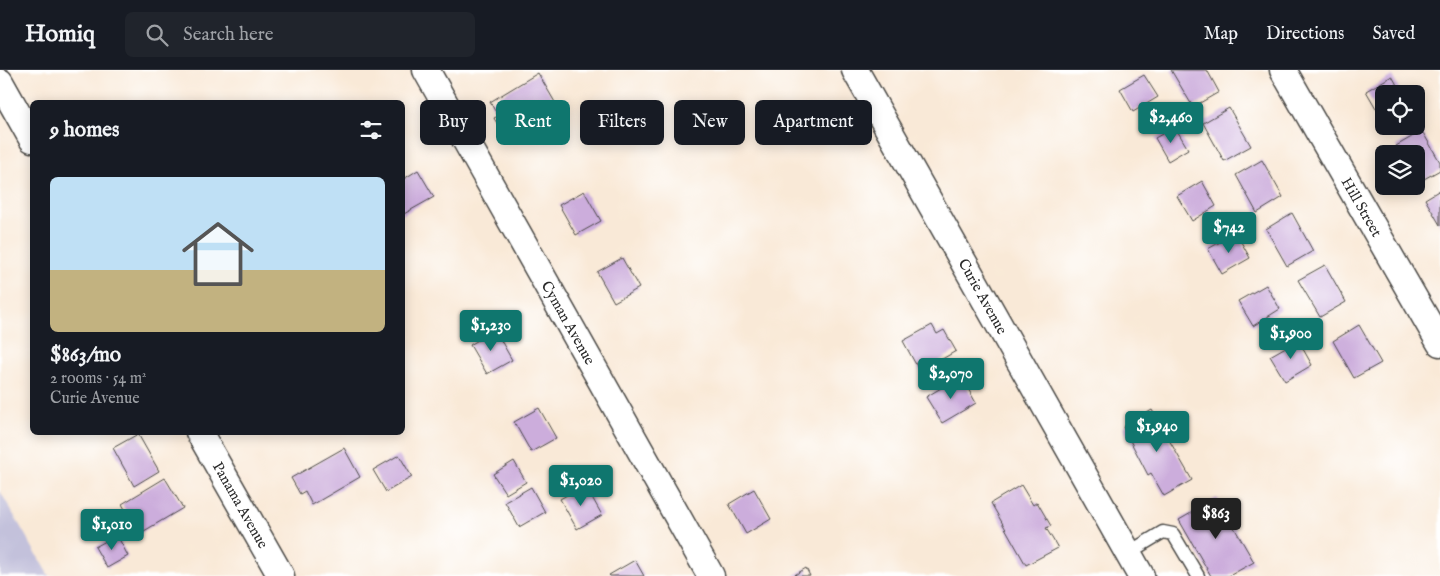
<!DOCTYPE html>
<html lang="en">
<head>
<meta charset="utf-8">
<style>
	:root { --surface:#171b24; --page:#20242c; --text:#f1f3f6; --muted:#9ea1a6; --line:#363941; --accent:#0f766e }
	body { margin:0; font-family:"IM FELL English",serif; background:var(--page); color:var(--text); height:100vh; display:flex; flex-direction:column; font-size:19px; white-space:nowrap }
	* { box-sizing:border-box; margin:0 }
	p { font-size:16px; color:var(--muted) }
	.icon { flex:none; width:28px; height:28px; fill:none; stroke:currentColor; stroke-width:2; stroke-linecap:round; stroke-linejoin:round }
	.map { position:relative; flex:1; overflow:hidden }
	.sheet { position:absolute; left:30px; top:30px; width:375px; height:335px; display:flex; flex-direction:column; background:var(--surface); border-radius:8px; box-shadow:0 2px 12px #0003 }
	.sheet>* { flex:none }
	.banner { position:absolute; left:420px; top:30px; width:475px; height:45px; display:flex; gap:10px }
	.buttons { position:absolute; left:1375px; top:15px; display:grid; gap:10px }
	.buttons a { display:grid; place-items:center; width:50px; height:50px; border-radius:8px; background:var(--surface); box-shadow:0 2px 12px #0003; font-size:25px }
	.price { position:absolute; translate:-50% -42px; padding:0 11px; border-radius:5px; background:var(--accent); color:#fff; font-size:16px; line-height:32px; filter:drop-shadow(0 1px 2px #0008) }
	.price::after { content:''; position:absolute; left:50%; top:30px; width:15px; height:11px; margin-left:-8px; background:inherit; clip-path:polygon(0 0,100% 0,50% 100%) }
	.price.current { background:#222; color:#fff }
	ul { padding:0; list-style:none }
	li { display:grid; align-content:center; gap:10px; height:265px; padding:0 20px }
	li span { display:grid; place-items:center; height:155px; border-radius:8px; color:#555 }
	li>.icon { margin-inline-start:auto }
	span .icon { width:90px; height:90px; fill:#fffc; stroke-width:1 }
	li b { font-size:21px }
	h2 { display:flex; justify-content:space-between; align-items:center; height:60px; padding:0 20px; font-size:21px }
	.chip { padding:0 18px; border-radius:8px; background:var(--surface); box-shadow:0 2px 12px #0003; font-size:18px; line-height:45px }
	.chip.current { background:var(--accent); color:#fff }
	header { display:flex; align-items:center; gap:30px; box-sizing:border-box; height:70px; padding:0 25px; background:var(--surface); border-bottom:1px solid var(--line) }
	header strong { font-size:24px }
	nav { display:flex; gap:28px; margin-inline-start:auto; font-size:18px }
	.search { width:350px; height:45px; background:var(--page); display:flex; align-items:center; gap:12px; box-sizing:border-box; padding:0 18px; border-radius:8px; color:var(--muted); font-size:19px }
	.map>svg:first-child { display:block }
	.industrial { fill:#c3c1db }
	.building { fill:#ccaddc }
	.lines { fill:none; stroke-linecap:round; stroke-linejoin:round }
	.service-casing { stroke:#4a4845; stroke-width:15 }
	.minor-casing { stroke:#4a4845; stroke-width:29 }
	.service { stroke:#fff; stroke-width:12 }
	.minor { stroke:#fff; stroke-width:26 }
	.labels { text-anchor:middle; stroke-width:4; stroke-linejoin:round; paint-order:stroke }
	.street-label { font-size:15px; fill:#2b2b2b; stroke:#fff }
</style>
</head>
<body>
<header>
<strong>Homiq</strong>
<div class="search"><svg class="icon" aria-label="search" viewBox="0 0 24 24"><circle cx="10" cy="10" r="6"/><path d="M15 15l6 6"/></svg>Search here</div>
<nav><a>Map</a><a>Directions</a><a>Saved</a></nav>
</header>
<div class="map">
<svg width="1440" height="506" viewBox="0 0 1440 506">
	<rect width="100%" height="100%" fill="#fff"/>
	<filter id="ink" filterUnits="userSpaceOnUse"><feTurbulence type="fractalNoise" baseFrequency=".02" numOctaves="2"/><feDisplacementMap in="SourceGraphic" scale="10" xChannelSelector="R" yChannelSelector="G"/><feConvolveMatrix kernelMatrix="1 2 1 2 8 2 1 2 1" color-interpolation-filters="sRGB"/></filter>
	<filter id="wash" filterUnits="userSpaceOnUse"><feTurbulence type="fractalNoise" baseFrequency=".0096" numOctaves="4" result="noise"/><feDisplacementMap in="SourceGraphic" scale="20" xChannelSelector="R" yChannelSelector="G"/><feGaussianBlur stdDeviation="1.12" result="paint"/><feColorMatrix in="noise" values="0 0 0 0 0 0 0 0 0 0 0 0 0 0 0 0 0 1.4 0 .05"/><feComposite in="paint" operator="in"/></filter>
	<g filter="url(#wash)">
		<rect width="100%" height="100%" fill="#f9e9d7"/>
		<path class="industrial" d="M 0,421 L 49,506 L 0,506 Z"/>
		<g id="blocks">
			<path class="building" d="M 1171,0 L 1207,0 L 1219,22 L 1193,37 Z
				M 538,3 L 556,34 L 503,64 L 494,48 L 498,46 L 490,32 Z
				M 1144,5 L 1158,27 L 1133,42 L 1120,19 Z
				M 1392,6 L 1402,24 L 1384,24 L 1384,52 L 1366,21 Z
				M 1229,38 L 1251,76 L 1224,91 L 1203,53 Z
				M 1175,57 L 1188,79 L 1168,91 L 1155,68 Z
				M 1422,61 L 1440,92 L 1440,100 L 1417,113 L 1416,84 L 1400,84 L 1396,76 Z
				M 1262,90 L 1283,127 L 1257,143 L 1236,105 Z
				M 418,100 L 434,127 L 402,145 L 402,110 Z
				M 1202,111 L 1216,136 L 1192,151 L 1177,126 Z
				M 1440,120 L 1440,155 L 1425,129 Z
				M 584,121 L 601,151 L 576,165 L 559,135 Z
				M 1292,143 L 1313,181 L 1287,196 L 1266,159 Z
				M 1236,163 L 1250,188 L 1222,204 L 1208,179 Z
				M 622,188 L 639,218 L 614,232 L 597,202 Z
				M 1325,195 L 1346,232 L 1320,247 L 1298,210 Z
				M 1266,215 L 1280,239 L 1253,256 L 1238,231 Z
				M 932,255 L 937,264 L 944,260 L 956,281 L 920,302 L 903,271 Z
				M 1359,255 L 1381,293 L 1354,308 L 1333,271 Z
				M 495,260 L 512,290 L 487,304 L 470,275 Z
				M 1298,270 L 1312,295 L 1285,311 L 1270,286 Z
				M 961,306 L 976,333 L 942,353 L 926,327 Z
				M 539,338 L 556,368 L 531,382 L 514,352 Z
				M 1152,340 L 1192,410 L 1164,426 L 1151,403 L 1148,405 L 1123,357 Z
				M 138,364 L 159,401 L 134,416 L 113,378 Z
				M 344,378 L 360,407 L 312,435 L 305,421 L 300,424 L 291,408 Z
				M 399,385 L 412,407 L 386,422 L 373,400 Z
				M 514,391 L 526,412 L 506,424 L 493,404 Z
				M 165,408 L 183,438 L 139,464 L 122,434 Z
				M 585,415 L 602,445 L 577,459 L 560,429 Z
				M 1021,415 L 1033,435 L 1037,432 L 1051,456 L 1046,458 L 1058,478 L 1026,495 L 991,433 Z
				M 531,417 L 545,442 L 519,457 L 505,432 Z
				M 754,419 L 771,449 L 746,464 L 729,434 Z
				M 1217,428 L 1254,492 L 1229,506 L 1211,506 L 1179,450 Z
				M 117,465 L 128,486 L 107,498 L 95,477 Z
				M 635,490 L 644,506 L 610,506 L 609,505 Z
				M 806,498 L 810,506 L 793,506 Z"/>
		</g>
	</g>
	<g filter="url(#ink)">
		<use href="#blocks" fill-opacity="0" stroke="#4a4845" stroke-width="1"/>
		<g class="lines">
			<defs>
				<path id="service" d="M 1128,483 L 1163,462 L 1173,464 L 1198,506"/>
				<g id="minor">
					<path id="s1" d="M 426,0 L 711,506"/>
					<path id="s2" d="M 855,0 L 1141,506"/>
					<path id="s3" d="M 1283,0 L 1440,273"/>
					<path d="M 0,12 L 32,69"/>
					<path id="s4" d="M 199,362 L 281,506"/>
				</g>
			</defs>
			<use href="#service" class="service-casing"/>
			<use href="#minor" class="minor-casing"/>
			<use href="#service" class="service"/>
			<use href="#minor" class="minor"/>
		</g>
	</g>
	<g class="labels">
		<g class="street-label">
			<text dy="5" stroke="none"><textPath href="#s3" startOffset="158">Hill Street</textPath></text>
			<text dy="5" stroke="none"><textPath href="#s2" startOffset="260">Curie Avenue</textPath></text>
			<text dy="5" stroke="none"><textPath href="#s1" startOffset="290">Cyman Avenue</textPath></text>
			<text dy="5" stroke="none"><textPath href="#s4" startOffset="84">Panama Avenue</textPath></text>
		</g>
	</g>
</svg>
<div class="buttons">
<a><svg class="icon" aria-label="locate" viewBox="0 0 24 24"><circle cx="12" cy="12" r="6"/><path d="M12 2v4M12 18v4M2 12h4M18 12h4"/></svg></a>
<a><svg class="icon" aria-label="layers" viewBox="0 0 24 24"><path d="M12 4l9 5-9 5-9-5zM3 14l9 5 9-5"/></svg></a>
</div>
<b class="price" style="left:1171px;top:74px">$2,460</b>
<b class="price" style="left:1229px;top:184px">$742</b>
<b class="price" style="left:491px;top:282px">$1,230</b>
<b class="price" style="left:1291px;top:290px">$1,900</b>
<b class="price" style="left:951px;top:330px">$2,070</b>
<b class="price" style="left:1157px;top:383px">$1,940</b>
<b class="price" style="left:581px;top:437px">$1,020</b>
<b class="price current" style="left:1216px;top:470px">$863</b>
<b class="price" style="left:112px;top:481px">$1,010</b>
<div class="banner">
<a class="chip">Buy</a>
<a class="chip current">Rent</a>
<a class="chip">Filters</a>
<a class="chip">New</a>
<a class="chip">Apartment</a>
</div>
<section class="sheet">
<h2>9 homes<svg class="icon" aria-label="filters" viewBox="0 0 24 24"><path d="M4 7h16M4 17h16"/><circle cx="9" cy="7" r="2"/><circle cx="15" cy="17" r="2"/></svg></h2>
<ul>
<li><span style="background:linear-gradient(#bfe0f5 60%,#c2b280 0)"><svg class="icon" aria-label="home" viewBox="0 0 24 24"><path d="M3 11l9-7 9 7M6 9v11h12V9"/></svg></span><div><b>$863/mo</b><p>2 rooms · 54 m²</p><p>Curie Avenue</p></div></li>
</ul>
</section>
</div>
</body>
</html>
